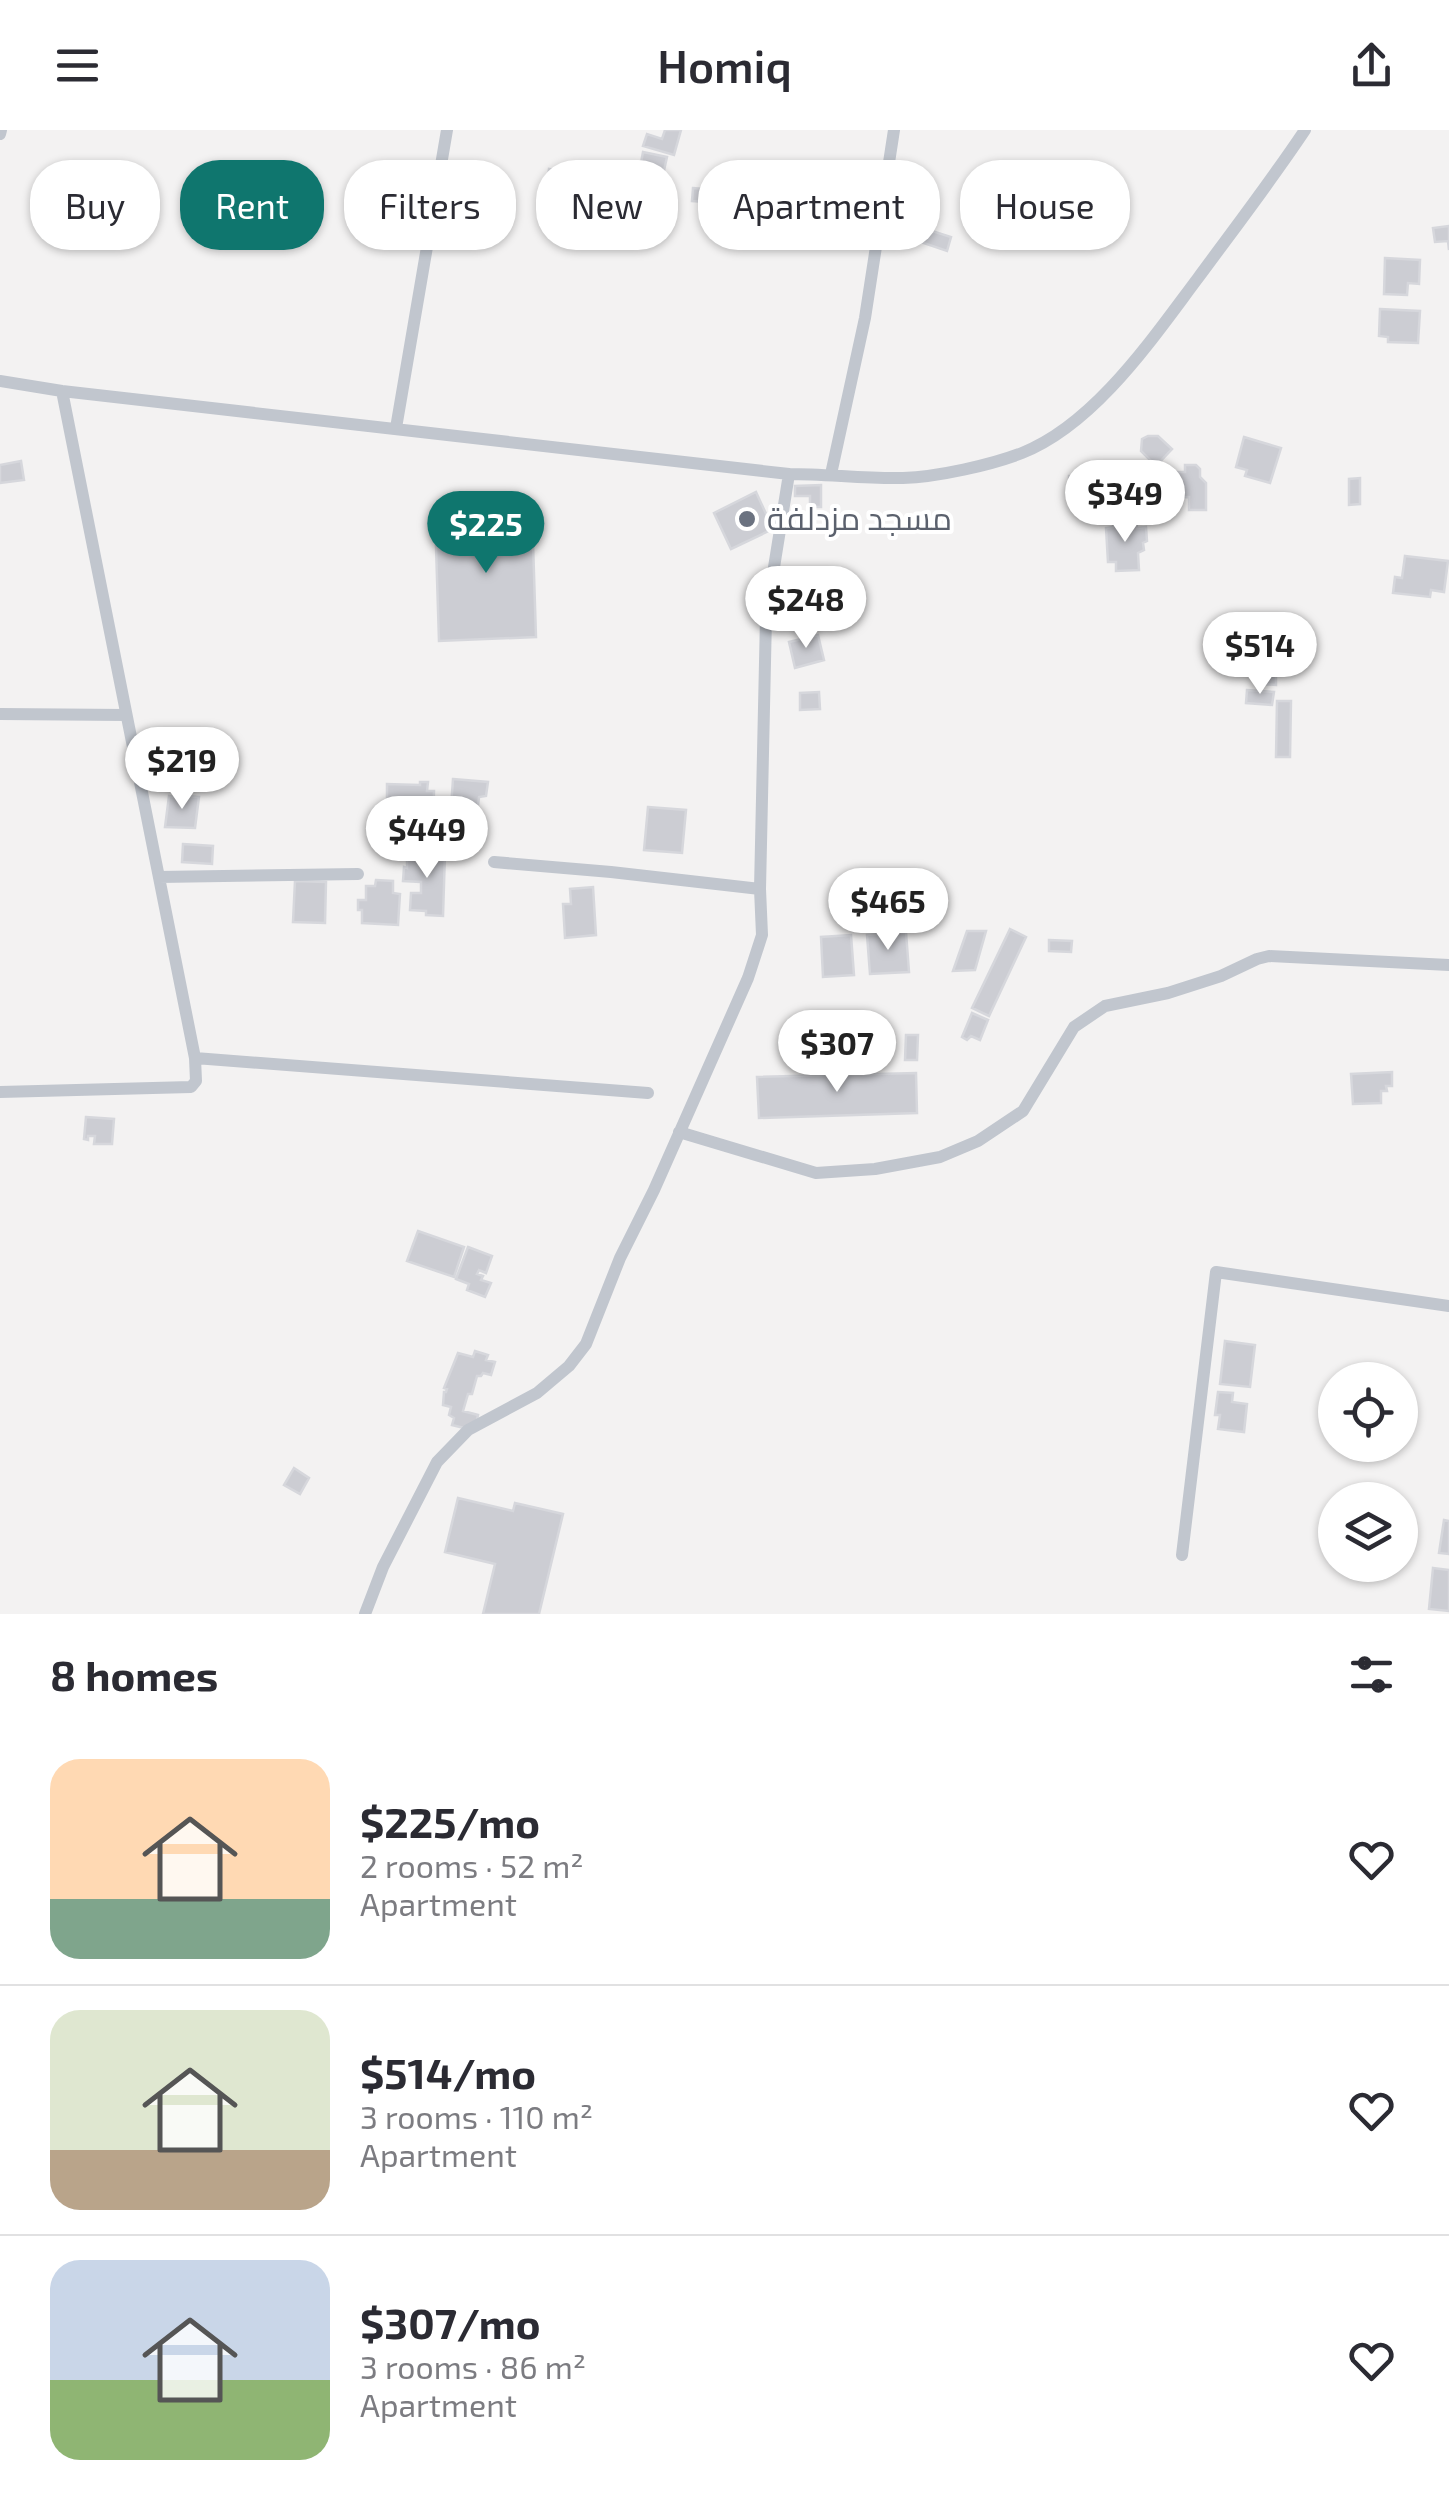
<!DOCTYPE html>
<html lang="en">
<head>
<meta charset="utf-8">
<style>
	:root { --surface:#fff; --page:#f2f2f3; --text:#2b2b33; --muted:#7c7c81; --line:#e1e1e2; --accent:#0f766e }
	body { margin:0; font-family:"Exo 2",Cairo,sans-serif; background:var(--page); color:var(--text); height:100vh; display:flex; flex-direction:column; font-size:38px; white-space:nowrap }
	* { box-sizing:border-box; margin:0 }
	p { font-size:32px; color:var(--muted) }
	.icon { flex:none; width:55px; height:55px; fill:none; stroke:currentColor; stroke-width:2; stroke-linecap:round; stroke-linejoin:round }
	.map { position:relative; height:1484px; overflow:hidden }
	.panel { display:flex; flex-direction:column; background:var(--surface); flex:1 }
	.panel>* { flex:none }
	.hud { position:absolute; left:30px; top:30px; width:1390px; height:90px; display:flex; gap:20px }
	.tools { position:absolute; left:1318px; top:1232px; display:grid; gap:20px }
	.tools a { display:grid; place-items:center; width:100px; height:100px; border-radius:50%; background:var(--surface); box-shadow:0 2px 8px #0004; font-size:50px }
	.price { position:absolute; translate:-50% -85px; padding:0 22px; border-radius:35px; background:#fff; color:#222; font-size:32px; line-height:65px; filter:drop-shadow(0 2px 5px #0008) }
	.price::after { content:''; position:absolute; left:50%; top:60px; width:30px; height:22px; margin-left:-15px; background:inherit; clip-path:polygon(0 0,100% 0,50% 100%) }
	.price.active { background:var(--accent); color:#fff }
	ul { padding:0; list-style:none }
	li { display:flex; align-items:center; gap:30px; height:250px; padding:0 50px }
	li+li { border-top:2px solid var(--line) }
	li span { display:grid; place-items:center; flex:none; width:280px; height:200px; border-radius:30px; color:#555 }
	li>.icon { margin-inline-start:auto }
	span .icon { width:120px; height:120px; fill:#fffc; stroke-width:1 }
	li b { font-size:42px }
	h2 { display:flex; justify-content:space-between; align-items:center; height:120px; padding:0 50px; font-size:42px }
	.pill { padding:0 35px; border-radius:40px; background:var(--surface); box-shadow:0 2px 8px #0004; font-size:35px; line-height:90px }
	.pill.active { background:var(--accent); color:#fff }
	header { display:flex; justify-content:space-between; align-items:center; height:130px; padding:0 50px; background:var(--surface); font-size:45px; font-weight:600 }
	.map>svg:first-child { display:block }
	.building { fill:#cccdd3; stroke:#d6d7dc; stroke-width:2.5 }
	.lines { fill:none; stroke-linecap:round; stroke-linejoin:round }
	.street { stroke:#c1c6ce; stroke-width:12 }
	.worship-dot { fill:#6b7280; stroke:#fff; stroke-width:4 }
	.labels { text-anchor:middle; stroke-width:8; stroke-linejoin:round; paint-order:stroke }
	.worship-label { font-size:32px; fill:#5b616d; stroke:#fff; text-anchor:start }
</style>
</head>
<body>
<header><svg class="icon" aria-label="menu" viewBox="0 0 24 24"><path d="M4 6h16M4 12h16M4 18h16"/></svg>Homiq<svg class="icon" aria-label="share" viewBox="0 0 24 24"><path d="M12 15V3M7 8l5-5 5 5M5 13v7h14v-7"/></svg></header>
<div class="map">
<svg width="1449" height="1484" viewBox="0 0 1449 1484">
	<rect width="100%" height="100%" fill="#f3f2f2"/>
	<path class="building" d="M 665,0 L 681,0 L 674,25 L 643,16 L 647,4 L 662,9 Z
		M 643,22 L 667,27 L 661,54 L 638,49 Z
		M 574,33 L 594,37 L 589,60 L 547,53 L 549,39 L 572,43 Z
		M 1088,52 L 1113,60 L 1104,86 L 1080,78 Z
		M 693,58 L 725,61 L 724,73 L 692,71 Z
		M 901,91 L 951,107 L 947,121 L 897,104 Z
		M 1449,96 L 1449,120 L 1448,111 L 1435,112 L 1433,98 Z
		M 1385,128 L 1420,130 L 1419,154 L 1408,153 L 1407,165 L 1384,164 Z
		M 1380,179 L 1420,181 L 1418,213 L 1388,212 L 1388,207 L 1379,206 Z
		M 1148,306 L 1158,306 L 1172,319 L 1156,336 L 1141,321 L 1142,309 Z
		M 1244,307 L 1281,318 L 1270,353 L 1245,346 L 1247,340 L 1236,337 Z
		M 21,331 L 24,350 L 0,353 L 0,335 Z
		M 1092,335 L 1115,335 L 1115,369 L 1085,369 L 1085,359 L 1069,359 L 1069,346 L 1092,346 Z
		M 1185,335 L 1196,335 L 1200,339 L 1200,347 L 1206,353 L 1206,380 L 1189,380 L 1189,367 L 1143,368 L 1143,344 L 1152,344 L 1152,342 L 1185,342 Z
		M 1360,348 L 1360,374 L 1349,375 L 1349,349 Z
		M 821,355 L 821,377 L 810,377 L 810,366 L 795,366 L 795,356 Z
		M 756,362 L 773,399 L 731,419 L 714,383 Z
		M 532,381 L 536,507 L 439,511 L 435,385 Z
		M 1136,390 L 1137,398 L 1146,397 L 1147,411 L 1143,413 L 1144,420 L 1138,423 L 1139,440 L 1116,441 L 1116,432 L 1108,432 L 1106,398 L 1113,397 L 1113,392 Z
		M 1405,426 L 1448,431 L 1444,462 L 1431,460 L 1430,467 L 1393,463 L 1395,447 L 1402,448 Z
		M 818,505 L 824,530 L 795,538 L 789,512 Z
		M 1262,527 L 1276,528 L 1276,555 L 1261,554 Z
		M 1247,560 L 1274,562 L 1272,575 L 1246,573 Z
		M 819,562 L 820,579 L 800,580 L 800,563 Z
		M 1277,571 L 1291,571 L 1290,627 L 1276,627 Z
		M 453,649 L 488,652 L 486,666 L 479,667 L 475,701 L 457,699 L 459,679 L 451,678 Z
		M 420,652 L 428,652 L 427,661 L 434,661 L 433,699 L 419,698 L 419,712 L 405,712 L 406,682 L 387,681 L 387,654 L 420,655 Z
		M 175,665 L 199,667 L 195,698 L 165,697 L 169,666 L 175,667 Z
		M 648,677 L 686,680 L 682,723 L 644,720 Z
		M 183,714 L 213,716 L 212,734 L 182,732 Z
		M 413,721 L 445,723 L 443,786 L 426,785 L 426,781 L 410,780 L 411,763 L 421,763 L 421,752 L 403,751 L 404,737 L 407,738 L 407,726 L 412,727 Z
		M 376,750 L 393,751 L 393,763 L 400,764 L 398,795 L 362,793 L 362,780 L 358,780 L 358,770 L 366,770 L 366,756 L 375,756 Z
		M 295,751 L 326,752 L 325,793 L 293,792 Z
		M 593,757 L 596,805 L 565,808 L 563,774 L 571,774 L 570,759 Z
		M 1010,799 L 1026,807 L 989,886 L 972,878 Z
		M 967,801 L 986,801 L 975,840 L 953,841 Z
		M 906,802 L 909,842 L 870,844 L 867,805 Z
		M 851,805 L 854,845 L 823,847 L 821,807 Z
		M 1049,810 L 1072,811 L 1071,822 L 1049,821 Z
		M 972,883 L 988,890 L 980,910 L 971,906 L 967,910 L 962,907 Z
		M 906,905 L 918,905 L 917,930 L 905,930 Z
		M 1392,942 L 1392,956 L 1386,956 L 1387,961 L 1381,961 L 1381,973 L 1353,974 L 1351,944 Z
		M 916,943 L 917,983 L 759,988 L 757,947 Z
		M 86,987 L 114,989 L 112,1014 L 94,1014 L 95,1006 L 88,1006 L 88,1010 L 84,1009 Z
		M 418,1101 L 464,1117 L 454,1147 L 407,1131 Z
		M 468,1117 L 492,1126 L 486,1143 L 479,1140 L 477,1144 L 483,1146 L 481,1150 L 491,1153 L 485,1167 L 467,1160 L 469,1154 L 456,1149 Z
		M 1225,1211 L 1255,1215 L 1250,1257 L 1220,1254 Z
		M 475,1221 L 488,1225 L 486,1230 L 495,1232 L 491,1245 L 483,1243 L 481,1246 L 477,1246 L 472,1264 L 468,1264 L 463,1281 L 478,1285 L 476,1294 L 468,1299 L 452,1295 L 454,1288 L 449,1285 L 451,1277 L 443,1275 L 444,1262 L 446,1262 L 447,1259 L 444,1258 L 458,1223 L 473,1227 Z
		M 1218,1262 L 1233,1263 L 1232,1272 L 1247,1274 L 1244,1302 L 1218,1299 L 1220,1285 L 1215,1285 Z
		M 294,1338 L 309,1348 L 300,1364 L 284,1355 Z
		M 458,1368 L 513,1381 L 515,1373 L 563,1384 L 539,1484 L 483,1484 L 495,1434 L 445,1422 Z
		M 1444,1390 L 1449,1391 L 1449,1424 L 1439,1423 Z
		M 1433,1438 L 1449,1440 L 1449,1481 L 1429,1479 Z"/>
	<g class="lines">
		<path class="street" d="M 0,4 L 1,0
			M 0,251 L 62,261 L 789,344 C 827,344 866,349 903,348 C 937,347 991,335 1022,323 C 1095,294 1152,209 1198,148 C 1234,99 1271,51 1305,0
			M 396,298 L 447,0
			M 831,344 L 865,188 L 894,0
			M 0,584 L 126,585
			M 494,732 L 611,742 L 760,759
			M 159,747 L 358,744
			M 195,928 L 648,963
			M 0,962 L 191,957 L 196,951 L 195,928 L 62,261
			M 679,1002 L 816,1043 L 875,1039 L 940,1027 L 978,1011 L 1023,981 L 1074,897 L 1105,876 L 1168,863 L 1221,846 L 1257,829 L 1269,826 L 1449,835
			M 1182,1425 L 1216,1142 L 1449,1176
			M 365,1484 L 383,1437 L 437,1332 L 468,1300 L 537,1263 L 569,1236 L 586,1214 L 620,1128 L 654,1060 L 748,848 L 762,805 L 760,759 L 766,487 L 789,344"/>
	</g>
	<circle class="worship-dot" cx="747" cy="389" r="10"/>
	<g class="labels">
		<g class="worship-label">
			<text x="767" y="400">مسجد مزدلفة</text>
		</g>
	</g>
</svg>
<div class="tools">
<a><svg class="icon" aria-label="locate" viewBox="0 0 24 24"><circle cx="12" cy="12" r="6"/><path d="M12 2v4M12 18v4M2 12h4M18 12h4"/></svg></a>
<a><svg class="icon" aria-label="layers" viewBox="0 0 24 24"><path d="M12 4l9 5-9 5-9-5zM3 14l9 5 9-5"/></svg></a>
</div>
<b class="price" style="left:1125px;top:415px">$349</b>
<b class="price active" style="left:486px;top:446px">$225</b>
<b class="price" style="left:806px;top:521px">$248</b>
<b class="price" style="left:1260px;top:567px">$514</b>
<b class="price" style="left:182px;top:682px">$219</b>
<b class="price" style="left:427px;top:751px">$449</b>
<b class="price" style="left:888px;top:823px">$465</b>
<b class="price" style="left:837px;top:965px">$307</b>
<div class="hud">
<a class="pill">Buy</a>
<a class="pill active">Rent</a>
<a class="pill">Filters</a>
<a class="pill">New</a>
<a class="pill">Apartment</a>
<a class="pill">House</a>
</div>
</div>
<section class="panel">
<h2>8 homes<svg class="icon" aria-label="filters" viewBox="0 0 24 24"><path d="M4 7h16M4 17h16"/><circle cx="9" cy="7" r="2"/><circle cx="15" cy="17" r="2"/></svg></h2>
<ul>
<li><span style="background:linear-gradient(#ffd9b3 70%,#7fa58c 0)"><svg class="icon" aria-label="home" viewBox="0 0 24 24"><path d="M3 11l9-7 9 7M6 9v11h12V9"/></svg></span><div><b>$225/mo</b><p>2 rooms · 52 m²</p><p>Apartment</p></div><svg class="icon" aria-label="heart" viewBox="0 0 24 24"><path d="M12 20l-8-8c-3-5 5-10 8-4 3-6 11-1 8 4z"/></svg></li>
<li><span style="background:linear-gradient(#dfe7d0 70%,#b9a48a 0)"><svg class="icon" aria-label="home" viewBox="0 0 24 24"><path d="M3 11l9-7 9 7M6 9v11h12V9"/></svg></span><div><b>$514/mo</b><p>3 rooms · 110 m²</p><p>Apartment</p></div><svg class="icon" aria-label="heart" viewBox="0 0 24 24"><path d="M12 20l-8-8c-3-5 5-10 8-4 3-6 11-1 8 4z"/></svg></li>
<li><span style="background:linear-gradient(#c9d6e8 60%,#8fb573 0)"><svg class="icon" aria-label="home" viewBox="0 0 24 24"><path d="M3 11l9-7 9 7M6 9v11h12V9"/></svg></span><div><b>$307/mo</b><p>3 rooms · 86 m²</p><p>Apartment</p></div><svg class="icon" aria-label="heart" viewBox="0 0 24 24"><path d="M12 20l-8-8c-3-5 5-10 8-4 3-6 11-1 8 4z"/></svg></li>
</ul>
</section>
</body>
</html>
